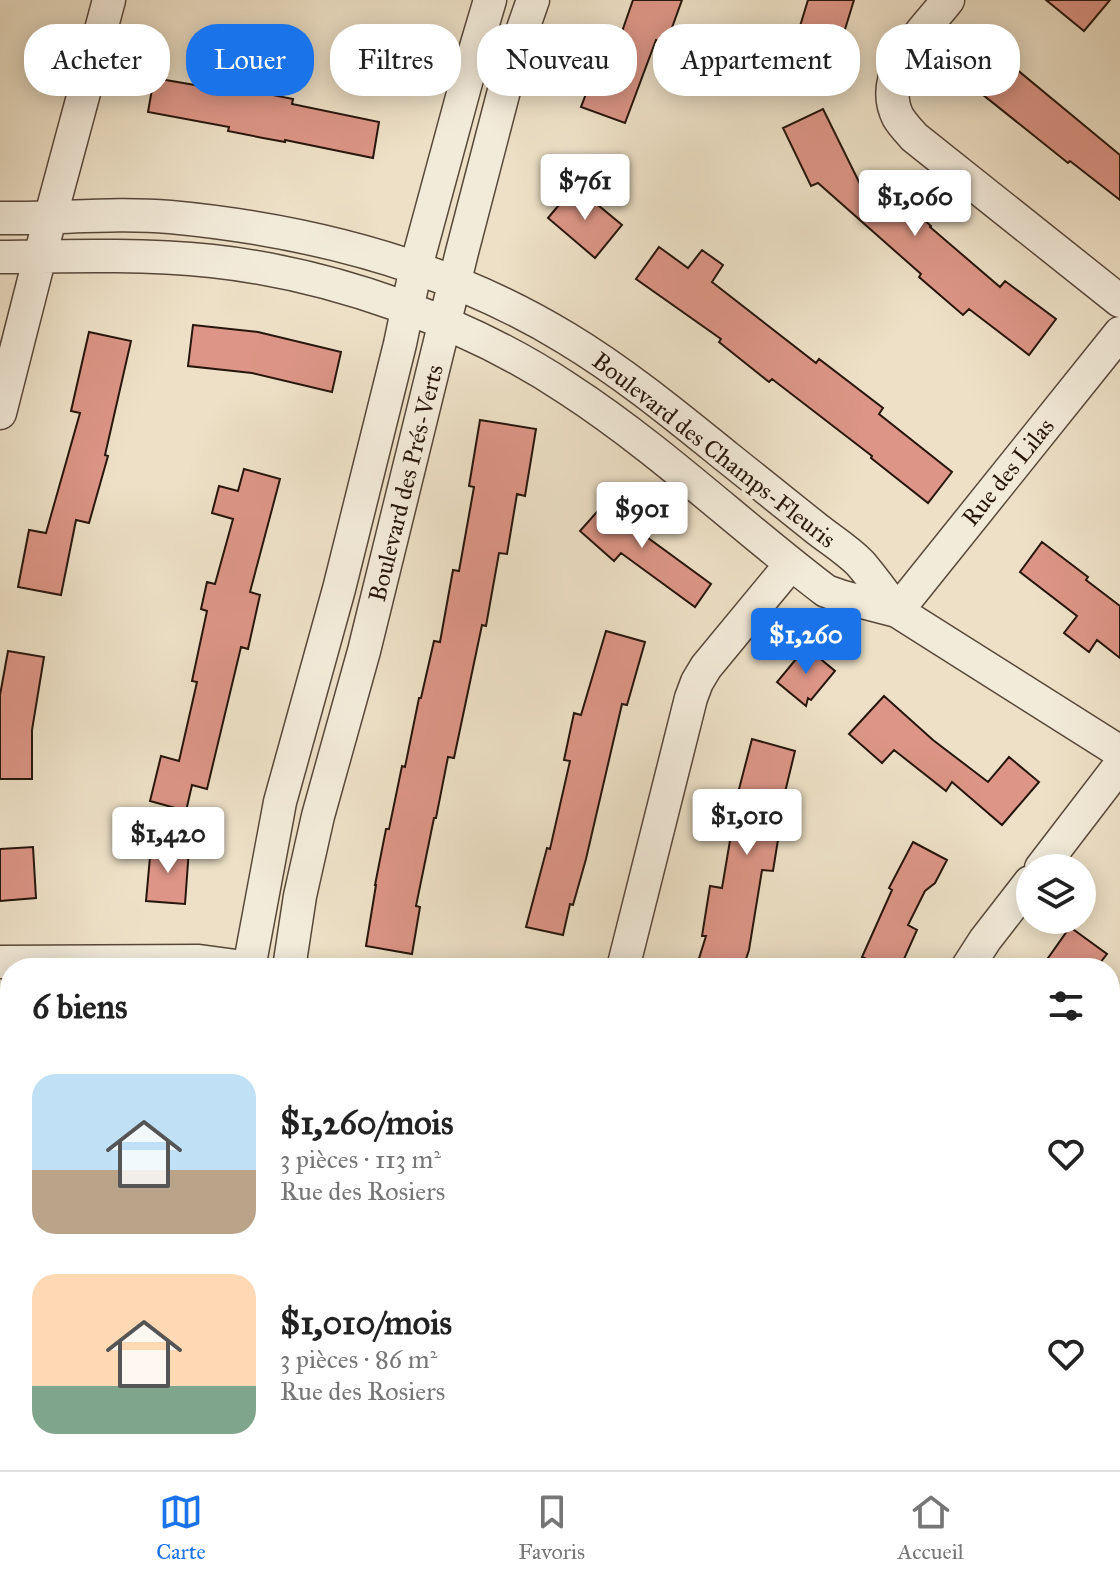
<!DOCTYPE html>
<html lang="fr">
<head>
<meta charset="utf-8">
<style>
	:root { --surface:#fff; --page:#f6f6f6; --text:#222; --muted:#767676; --line:#e0e0e0; --accent:#1a73e8 }
	body { margin:0; font-family:"IM FELL Great Primer",serif; background:var(--page); color:var(--text); height:100vh; display:flex; flex-direction:column; font-size:30px; white-space:nowrap }
	* { box-sizing:border-box; margin:0 }
	p { font-size:26px; color:var(--muted) }
	.icon { flex:none; width:44px; height:44px; fill:none; stroke:currentColor; stroke-width:2; stroke-linecap:round; stroke-linejoin:round }
	.map { position:relative; flex:1; overflow:hidden }
	.side { position:absolute; left:0px; top:958px; width:1120px; height:512px; display:flex; flex-direction:column; background:var(--surface); border-radius:32px 32px 0 0; box-shadow:0 4px 20px #0003 }
	.side>* { flex:none }
	.banner { position:absolute; left:24px; top:24px; width:1072px; height:72px; display:flex; gap:16px }
	.controls { position:absolute; left:1016px; top:854px; display:grid; gap:16px }
	.controls a { display:grid; place-items:center; width:80px; height:80px; border-radius:50%; background:var(--surface); box-shadow:0 4px 20px #0003; font-size:40px }
	.price { position:absolute; translate:-50% -68px; padding:0 18px; border-radius:8px; background:#fff; color:#222; font-size:26px; line-height:52px; filter:drop-shadow(0 2px 4px #0008) }
	.price::after { content:''; position:absolute; left:50%; top:48px; width:24px; height:18px; margin-left:-12px; background:inherit; clip-path:polygon(0 0,100% 0,50% 100%) }
	.price.selected { background:var(--accent); color:#fff }
	ul { padding:0; list-style:none }
	li { display:flex; align-items:center; gap:24px; height:200px; padding:0 32px }
	li span { display:grid; place-items:center; flex:none; width:224px; height:160px; border-radius:24px; color:#555 }
	li>.icon { margin-inline-start:auto }
	span .icon { width:96px; height:96px; fill:#fffc; stroke-width:1 }
	li b { font-size:34px }
	h2 { display:flex; justify-content:space-between; align-items:center; height:96px; padding:0 32px; font-size:34px }
	.chip { padding:0 28px; border-radius:32px; background:var(--surface); box-shadow:0 4px 20px #0003; font-size:28px; line-height:72px }
	.chip.selected { background:var(--accent); color:#fff }
	.menu { display:flex; justify-content:space-around; align-items:center; height:112px; border-top:2px solid var(--line); background:var(--surface); font-size:22px; color:var(--muted) }
	.menu a { display:grid; justify-items:center; gap:4px }
	.menu .selected { color:var(--accent) }
	.map>svg:first-child { display:block }
	.green { fill:#b6c397; stroke:#6e6c51; stroke-width:2 }
	.building { fill:#dc9586; stroke:#27160b; stroke-width:2 }
	.lines { fill:none; stroke-linecap:round; stroke-linejoin:round }
	.minor-casing { stroke:#58483a; stroke-width:35 }
	.minor { stroke:#f3ebda; stroke-width:32 }
	.labels { text-anchor:middle; stroke-width:8; stroke-linejoin:round; paint-order:stroke }
	.street-label { font-size:24px; fill:#27160b; stroke:#f3ebda }
</style>
</head>
<body>
<div class="map">
<svg width="1120" height="1470" viewBox="0 0 1120 1470">
	<rect width="100%" height="100%" fill="#ede0c6"/>
	<filter id="stains"><feTurbulence type="fractalNoise" baseFrequency=".0025" numOctaves="4"/><feColorMatrix values="0 0 0 0 .2 0 0 0 0 .09 0 0 0 0 .02 0 0 0 .5 -.17"/></filter>
	<radialGradient id="worn" r=".72"><stop offset=".6" stop-color="#630" stop-opacity="0"/><stop offset="1" stop-color="#630" stop-opacity=".3"/></radialGradient>
	<path class="green" d="M 10,1135 L 10,1460 L 200,1460 L 200,1470 L 0,1470 L 0,1136 Z"/>
	<path class="building" d="M 633,0 L 682,0 L 666,44 L 656,40 L 625,123 L 581,107 L 607,39 L 618,43 Z
		M 808,0 L 854,0 L 827,88 L 785,75 Z
		M 1046,0 L 1110,0 L 1084,31 Z
		M 998,54 L 1120,155 L 1120,200 L 1070,161 L 1068,163 L 972,86 Z
		M 154,78 L 236,92 L 237,88 L 293,99 L 292,104 L 379,122 L 373,158 L 285,140 L 285,142 L 263,138 L 228,131 L 229,127 L 148,112 Z
		M 823,109 L 862,188 L 874,175 L 931,226 L 930,227 L 1000,287 L 1005,281 L 1056,319 L 1029,355 L 969,309 L 963,315 L 919,277 L 921,274 L 818,183 L 811,186 L 783,128 Z
		M 575,186 L 622,225 L 595,258 L 548,218 Z
		M 659,247 L 688,268 L 702,250 L 723,265 L 712,282 L 816,363 L 819,359 L 883,408 L 879,414 L 952,472 L 928,503 L 871,458 L 872,456 L 772,379 L 769,382 L 719,342 L 721,339 L 636,279 Z
		M 193,325 L 258,332 L 341,352 L 332,392 L 252,373 L 188,366 Z
		M 89,332 L 131,341 L 105,455 L 108,456 L 89,523 L 76,520 L 61,595 L 18,587 L 29,530 L 46,533 L 80,413 L 71,411 Z
		M 480,420 L 536,429 L 525,496 L 517,494 L 507,554 L 499,553 L 486,626 L 482,625 L 454,758 L 448,757 L 436,818 L 434,818 L 416,906 L 420,907 L 412,954 L 366,946 L 376,885 L 375,885 L 386,829 L 389,829 L 402,766 L 405,767 L 419,698 L 421,698 L 434,641 L 440,642 L 453,570 L 459,571 L 474,487 L 469,486 Z
		M 244,469 L 280,479 L 250,592 L 260,595 L 248,649 L 241,647 L 207,789 L 192,785 L 186,811 L 150,801 L 161,756 L 179,761 L 197,682 L 192,681 L 207,611 L 201,609 L 207,582 L 215,584 L 233,519 L 212,513 L 219,486 L 238,491 Z
		M 612,495 L 645,526 L 640,532 L 711,584 L 695,607 L 621,553 L 614,561 L 580,531 Z
		M 1042,542 L 1088,577 L 1086,580 L 1120,606 L 1120,658 L 1097,640 L 1089,652 L 1064,633 L 1077,616 L 1020,572 Z
		M 606,631 L 645,642 L 627,705 L 622,704 L 586,859 L 573,905 L 570,904 L 563,935 L 526,927 L 547,848 L 550,849 L 570,761 L 564,760 L 574,713 L 581,715 Z
		M 806,647 L 835,671 L 811,700 L 808,698 L 806,706 L 777,682 Z
		M 8,651 L 44,657 L 32,730 L 32,779 L 0,779 L 0,695 Z
		M 884,696 L 933,740 L 988,782 L 1009,757 L 1039,782 L 1002,825 L 952,782 L 946,791 L 894,750 L 882,763 L 849,734 Z
		M 752,739 L 795,751 L 778,821 L 781,821 L 773,871 L 762,870 L 749,950 L 743,968 L 696,968 L 706,936 L 702,936 L 710,886 L 722,888 L 738,793 Z
		M 913,842 L 947,860 L 935,883 L 925,891 L 908,925 L 917,930 L 900,968 L 886,968 L 862,957 L 892,890 L 889,888 Z
		M 151,846 L 189,849 L 185,904 L 146,901 Z
		M 33,847 L 36,898 L 0,901 L 0,849 Z
		M 1070,927 L 1107,954 L 1096,968 L 1041,968 Z"/>
	<g class="lines">
		<defs>
			<path id="minor" d="M 948,0 C 924,31 876,73 898,117 C 902,124 908,130 914,137 L 1120,301
				M 0,218 C 56,219 114,212 170,217 C 309,230 446,265 566,338 C 624,373 675,415 727,457 C 757,481 787,505 817,529 C 831,540 847,550 860,563 C 873,578 885,595 897,611
				M 0,257 C 70,256 142,254 212,261 C 332,274 468,322 568,389 C 659,448 739,525 826,591 L 843,597 L 897,611 L 1120,752
				M 0,413 L 40,256 L 109,0
				M 897,611 L 1120,333
				M 1041,868 L 1120,765
				M 0,962 L 199,961 L 251,968
				M 249,968 L 280,802 L 339,589 L 400,344 L 416,267 L 471,64 L 490,0
				M 289,968 L 300,896 L 318,816 L 364,651 L 462,252 L 512,60 L 533,0
				M 623,968 L 691,698 L 697,682 L 706,667 L 791,564
				M 967,968 L 985,940 L 1030,882
				M 1110,1173 L 1120,1177
				M 229,1460 L 229,1470
				M 268,1460 L 268,1470
				M 608,1460 L 608,1470
				M 949,1460 L 949,1470"/>
		</defs>
		<use href="#minor" class="minor-casing"/>
		<use href="#minor" class="minor"/>
	</g>
	<g class="labels">
		<g class="street-label">
			<text transform="translate(714 450) rotate(38)" y="8">Boulevard des Champs-Fleuris</text>
			<text transform="translate(1008 472) rotate(-51)" y="8">Rue des Lilas</text>
			<text transform="translate(406 483) rotate(-76)" y="8">Boulevard des Prés-Verts</text>
		</g>
	</g>
	<rect width="100%" height="100%" filter="url(#stains)"/>
	<rect width="100%" height="100%" fill="url(#worn)"/>
</svg>
<div class="controls">
<a><svg class="icon" aria-label="layers" viewBox="0 0 24 24"><path d="M12 4l9 5-9 5-9-5zM3 14l9 5 9-5"/></svg></a>
</div>
<b class="price" style="left:585px;top:222px">$761</b>
<b class="price" style="left:915px;top:238px">$1,060</b>
<b class="price" style="left:642px;top:550px">$901</b>
<b class="price selected" style="left:806px;top:676px">$1,260</b>
<b class="price" style="left:747px;top:857px">$1,010</b>
<b class="price" style="left:168px;top:875px">$1,420</b>
<div class="banner">
<a class="chip">Acheter</a>
<a class="chip selected">Louer</a>
<a class="chip">Filtres</a>
<a class="chip">Nouveau</a>
<a class="chip">Appartement</a>
<a class="chip">Maison</a>
</div>
<section class="side">
<h2>6 biens<svg class="icon" aria-label="filters" viewBox="0 0 24 24"><path d="M4 7h16M4 17h16"/><circle cx="9" cy="7" r="2"/><circle cx="15" cy="17" r="2"/></svg></h2>
<ul>
<li><span style="background:linear-gradient(#bfe0f5 60%,#b9a48a 0)"><svg class="icon" aria-label="home" viewBox="0 0 24 24"><path d="M3 11l9-7 9 7M6 9v11h12V9"/></svg></span><div><b>$1,260/mois</b><p>3 pièces · 113 m²</p><p>Rue des Rosiers</p></div><svg class="icon" aria-label="heart" viewBox="0 0 24 24"><path d="M12 20l-8-8c-3-5 5-10 8-4 3-6 11-1 8 4z"/></svg></li>
<li><span style="background:linear-gradient(#ffd9b3 70%,#7fa58c 0)"><svg class="icon" aria-label="home" viewBox="0 0 24 24"><path d="M3 11l9-7 9 7M6 9v11h12V9"/></svg></span><div><b>$1,010/mois</b><p>3 pièces · 86 m²</p><p>Rue des Rosiers</p></div><svg class="icon" aria-label="heart" viewBox="0 0 24 24"><path d="M12 20l-8-8c-3-5 5-10 8-4 3-6 11-1 8 4z"/></svg></li>
</ul>
</section>
</div>
<nav class="menu">
<a class="selected"><svg class="icon" aria-label="map" viewBox="0 0 24 24"><path d="M3 6l6-2 6 2 6-2v14l-6 2-6-2-6 2zM9 4v14M15 6v14"/></svg>Carte</a>
<a><svg class="icon" aria-label="saved" viewBox="0 0 24 24"><path d="M7 4h10v16l-5-4-5 4z"/></svg>Favoris</a>
<a><svg class="icon" aria-label="home" viewBox="0 0 24 24"><path d="M3 11l9-7 9 7M6 9v11h12V9"/></svg>Accueil</a>
</nav>
</body>
</html>
